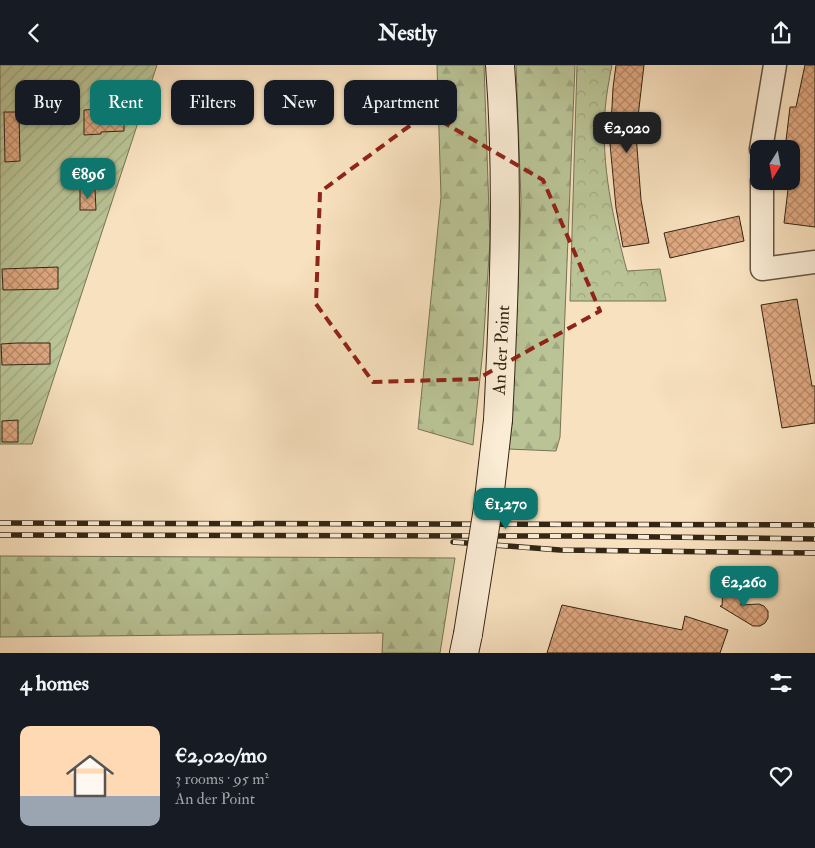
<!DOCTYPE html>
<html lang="en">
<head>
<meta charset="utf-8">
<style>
	:root { --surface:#171b24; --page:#242831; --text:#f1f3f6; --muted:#9ea1a6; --accent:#0f766e }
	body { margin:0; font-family:"IM FELL Double Pica",serif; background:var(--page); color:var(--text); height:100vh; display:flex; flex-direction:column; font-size:19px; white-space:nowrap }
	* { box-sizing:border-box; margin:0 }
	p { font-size:16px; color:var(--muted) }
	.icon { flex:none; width:28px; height:28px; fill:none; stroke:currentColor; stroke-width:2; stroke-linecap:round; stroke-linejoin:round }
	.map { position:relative; height:588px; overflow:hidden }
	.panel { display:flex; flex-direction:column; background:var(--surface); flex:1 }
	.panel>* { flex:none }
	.hud { position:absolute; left:15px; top:15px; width:500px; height:45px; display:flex; gap:10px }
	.needle { width:32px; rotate:191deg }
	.tools { position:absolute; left:750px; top:75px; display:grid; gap:10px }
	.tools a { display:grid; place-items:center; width:50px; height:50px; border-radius:10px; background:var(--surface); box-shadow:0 1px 4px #0004; font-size:25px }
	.price { position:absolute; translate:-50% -42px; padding:0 11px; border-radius:10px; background:var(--accent); color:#fff; font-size:16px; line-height:32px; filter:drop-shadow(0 1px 2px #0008) }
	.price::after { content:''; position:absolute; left:50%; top:30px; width:15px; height:11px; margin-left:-8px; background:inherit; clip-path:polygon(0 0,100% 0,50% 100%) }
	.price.on { background:#222; color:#fff }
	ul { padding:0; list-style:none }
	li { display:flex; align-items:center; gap:15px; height:125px; padding:0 20px }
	li span { display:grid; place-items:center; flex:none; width:140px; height:100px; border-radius:10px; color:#555 }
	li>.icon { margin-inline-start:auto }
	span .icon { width:60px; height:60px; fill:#fffc; stroke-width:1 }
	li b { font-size:21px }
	h2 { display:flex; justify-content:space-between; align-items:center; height:60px; padding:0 20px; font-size:21px }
	.pill { padding:0 18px; border-radius:10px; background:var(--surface); box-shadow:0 1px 4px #0004; font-size:18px; line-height:45px }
	.pill.on { background:var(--accent); color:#fff }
	header { display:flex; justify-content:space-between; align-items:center; height:65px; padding:0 20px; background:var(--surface); font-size:22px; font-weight:700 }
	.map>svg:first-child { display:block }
	.forest { fill:url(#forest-firs); stroke:#767455 }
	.park { fill:url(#park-crowns); stroke:#767455 }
	.garden { fill:url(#garden-furrows); stroke:#767455 }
	.building { fill:url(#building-cross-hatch); stroke:#322515 }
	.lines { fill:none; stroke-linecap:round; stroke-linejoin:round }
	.street-casing { stroke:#645440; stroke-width:25 }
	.secondary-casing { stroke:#322515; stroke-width:30 }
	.street { stroke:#faecd5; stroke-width:22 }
	.secondary { stroke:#faecd5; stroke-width:28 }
	.rail-casing { stroke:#322515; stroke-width:5.5 }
	.rail { stroke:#faecd5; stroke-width:4; stroke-dasharray:11; stroke-linecap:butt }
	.secondary-bridge-casing { stroke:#322515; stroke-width:30; stroke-linecap:butt }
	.secondary-bridge { stroke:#faecd5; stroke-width:28 }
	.marked { fill:none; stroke:#8f2418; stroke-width:4; stroke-dasharray:10 6; stroke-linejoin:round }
	.labels { text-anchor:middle; stroke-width:4; stroke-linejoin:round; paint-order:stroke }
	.street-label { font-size:18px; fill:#322515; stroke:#faecd5 }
</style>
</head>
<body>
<header><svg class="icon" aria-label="back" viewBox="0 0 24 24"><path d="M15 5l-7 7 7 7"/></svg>Nestly<svg class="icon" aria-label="share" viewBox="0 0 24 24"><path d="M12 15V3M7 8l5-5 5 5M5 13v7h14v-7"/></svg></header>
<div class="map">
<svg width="815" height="588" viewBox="0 0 815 588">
	<defs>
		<pattern id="forest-firs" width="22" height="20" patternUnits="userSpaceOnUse" patternTransform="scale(1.25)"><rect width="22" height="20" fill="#b9c395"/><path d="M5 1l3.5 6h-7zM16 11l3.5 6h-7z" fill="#a0a780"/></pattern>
		<pattern id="park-crowns" width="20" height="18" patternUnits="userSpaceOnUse" patternTransform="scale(1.25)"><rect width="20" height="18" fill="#b9c395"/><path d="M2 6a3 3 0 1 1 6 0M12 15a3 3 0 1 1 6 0" fill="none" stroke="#a0a780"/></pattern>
		<pattern id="garden-furrows" width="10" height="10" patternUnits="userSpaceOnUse" patternTransform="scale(1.25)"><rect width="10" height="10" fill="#b9c395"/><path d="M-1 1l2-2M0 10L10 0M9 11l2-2" fill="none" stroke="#a0a780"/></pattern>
		<pattern id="building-cross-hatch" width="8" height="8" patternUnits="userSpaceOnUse" patternTransform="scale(1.25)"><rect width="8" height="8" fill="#dfa881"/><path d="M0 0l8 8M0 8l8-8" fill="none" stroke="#b58968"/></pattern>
	</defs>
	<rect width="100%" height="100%" fill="#f8e1bf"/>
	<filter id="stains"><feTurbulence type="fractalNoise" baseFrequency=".004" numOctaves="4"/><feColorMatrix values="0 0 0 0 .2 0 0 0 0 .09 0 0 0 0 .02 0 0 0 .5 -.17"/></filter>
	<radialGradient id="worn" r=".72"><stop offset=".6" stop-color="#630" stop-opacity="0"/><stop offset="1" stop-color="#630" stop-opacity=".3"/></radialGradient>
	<path class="forest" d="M 437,0 L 484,0 L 490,176 L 483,284 L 473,380 L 418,364 L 441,132 Z
		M 516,0 L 575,0 L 560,372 L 556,386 L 508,384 L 517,247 L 521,135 Z
		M 0,492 L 0,491 L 455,493 L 440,588 L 382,588 L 383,568 L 0,572 Z"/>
	<path class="park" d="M 577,0 L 612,0 C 609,15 606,31 605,46 C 601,100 613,154 627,206 L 660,204 L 666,236 L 570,236 Z"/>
	<path class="garden" d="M 0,0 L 157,0 L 32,379 L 0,379 Z"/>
	<path class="building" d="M 616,0 L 644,0 L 636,69 L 641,135 L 649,178 L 623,182 L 616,143 L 610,79 L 613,23 Z
		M 805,0 L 815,0 L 815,162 L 784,158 L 789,116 L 791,116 L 791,84 L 785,84 L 790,42 L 796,42 Z
		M 124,43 L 124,66 L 101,67 L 101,69 L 84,70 L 84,45 Z
		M 4,47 L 19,47 L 20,96 L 5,97 Z
		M 80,124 L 95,124 L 96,145 L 80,145 Z
		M 739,151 L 744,176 L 670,193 L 664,168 Z
		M 58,202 L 58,224 L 3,225 L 2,204 Z
		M 797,234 L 812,321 L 815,321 L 815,358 L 782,363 L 761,240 Z
		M 17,278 L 50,278 L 50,299 L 2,300 L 1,279 Z
		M 18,355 L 18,377 L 2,377 L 2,356 Z
		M 723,522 L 742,523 L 741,540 L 759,539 L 764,541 L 768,546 L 768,553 L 765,558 L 760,561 L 753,561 L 720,541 L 722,541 Z
		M 562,540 L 682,565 L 685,551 L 728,565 L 720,588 L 547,588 Z"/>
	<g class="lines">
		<defs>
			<path id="street" d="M 761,84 L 775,0
				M 762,116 L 762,204 L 815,197"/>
			<path id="secondary" d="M 498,355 C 504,237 509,118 500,0
				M 464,588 L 468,569"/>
		</defs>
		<use href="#street" class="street-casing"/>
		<use href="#secondary" class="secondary-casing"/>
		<use href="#street" class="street"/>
		<use href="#secondary" class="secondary"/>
		<defs>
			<path id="rail" d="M 0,458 L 815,460
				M 0,470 L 577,471 L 815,474
				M 453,477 L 560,485 L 815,488"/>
		</defs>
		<use href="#rail" class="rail-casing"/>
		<use href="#rail" class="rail"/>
		<defs>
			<path id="secondary-bridge" d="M 468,569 L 488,443 L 498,355"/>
		</defs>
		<use href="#secondary-bridge" class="secondary-bridge-casing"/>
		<use href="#secondary-bridge" class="secondary-bridge"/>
	</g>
	<path class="marked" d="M 427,48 L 543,115 L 600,246 L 477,314 L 373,317 L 316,239 L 320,127 Z"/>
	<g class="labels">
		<g class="street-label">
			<text transform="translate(501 285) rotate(-87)" y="6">An der Point</text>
		</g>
	</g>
	<rect width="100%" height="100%" filter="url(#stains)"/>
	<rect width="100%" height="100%" fill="url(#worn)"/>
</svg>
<div class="tools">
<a><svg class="needle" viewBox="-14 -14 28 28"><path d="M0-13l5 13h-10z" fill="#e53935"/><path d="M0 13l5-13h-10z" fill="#9ea1a6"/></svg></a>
</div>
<b class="price on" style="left:627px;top:89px">€2,020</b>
<b class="price" style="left:88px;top:135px">€896</b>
<b class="price" style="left:506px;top:465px">€1,270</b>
<b class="price" style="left:744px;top:543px">€2,260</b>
<div class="hud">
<a class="pill">Buy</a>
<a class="pill on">Rent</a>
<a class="pill">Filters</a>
<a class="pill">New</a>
<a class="pill">Apartment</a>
</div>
</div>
<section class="panel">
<h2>4 homes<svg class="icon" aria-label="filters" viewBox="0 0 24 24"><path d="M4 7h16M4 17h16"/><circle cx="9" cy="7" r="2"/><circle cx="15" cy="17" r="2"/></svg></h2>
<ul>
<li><span style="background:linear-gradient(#ffd9b3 70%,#9aa5b1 0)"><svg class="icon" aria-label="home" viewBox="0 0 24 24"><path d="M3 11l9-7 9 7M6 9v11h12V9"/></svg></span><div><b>€2,020/mo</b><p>3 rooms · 95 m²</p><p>An der Point</p></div><svg class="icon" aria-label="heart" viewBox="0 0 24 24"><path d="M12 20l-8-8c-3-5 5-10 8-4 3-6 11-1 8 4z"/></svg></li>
</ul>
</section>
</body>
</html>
